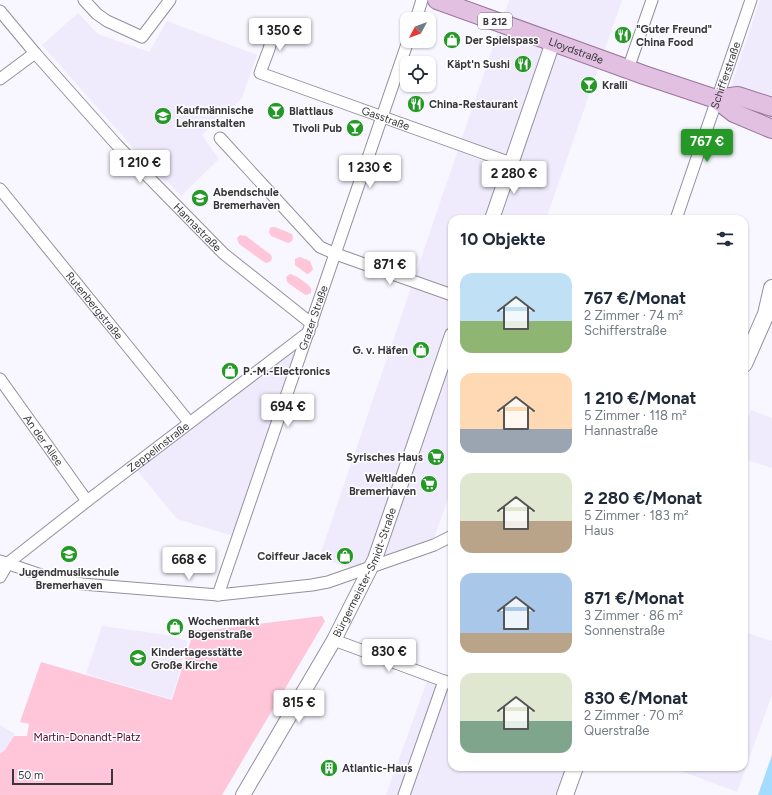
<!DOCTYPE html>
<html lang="de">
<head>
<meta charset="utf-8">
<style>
	:root { --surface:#fff; --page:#f6f6f7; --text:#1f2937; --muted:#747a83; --accent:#269827 }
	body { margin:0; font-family:Figtree,sans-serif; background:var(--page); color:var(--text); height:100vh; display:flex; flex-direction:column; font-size:15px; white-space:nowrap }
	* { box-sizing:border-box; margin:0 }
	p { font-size:13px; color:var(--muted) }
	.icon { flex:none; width:22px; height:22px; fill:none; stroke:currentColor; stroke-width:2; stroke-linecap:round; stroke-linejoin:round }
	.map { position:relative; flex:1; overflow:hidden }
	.details { position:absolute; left:448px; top:215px; width:300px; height:556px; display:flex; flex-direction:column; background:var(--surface); border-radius:12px; box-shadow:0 1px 3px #0004 }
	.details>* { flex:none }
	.needle { width:26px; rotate:229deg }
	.controls { position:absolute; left:400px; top:12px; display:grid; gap:8px }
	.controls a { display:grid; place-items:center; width:36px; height:36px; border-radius:8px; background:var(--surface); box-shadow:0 1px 3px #0004; font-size:20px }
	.scale { position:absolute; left:12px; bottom:10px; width:101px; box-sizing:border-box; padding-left:4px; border:2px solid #39373d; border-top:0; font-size:11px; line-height:14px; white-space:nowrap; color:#39373d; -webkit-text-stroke:3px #fff; paint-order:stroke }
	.price { position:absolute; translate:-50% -34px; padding:0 9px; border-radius:4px; background:#fff; color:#222; font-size:13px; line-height:26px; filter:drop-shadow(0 1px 2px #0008) }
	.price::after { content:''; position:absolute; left:50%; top:24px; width:12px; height:9px; margin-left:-6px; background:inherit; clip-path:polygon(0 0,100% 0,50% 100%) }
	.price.active { background:var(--accent); color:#fff }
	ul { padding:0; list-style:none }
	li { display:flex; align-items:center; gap:12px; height:100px; padding:0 12px }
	li span { display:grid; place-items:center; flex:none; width:112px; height:80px; border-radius:12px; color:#555 }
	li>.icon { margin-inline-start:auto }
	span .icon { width:48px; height:48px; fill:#fffc; stroke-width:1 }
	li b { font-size:17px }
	h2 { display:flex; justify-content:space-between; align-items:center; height:48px; padding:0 12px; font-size:17px }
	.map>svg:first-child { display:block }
	.built { fill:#efebfd }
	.green { fill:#fec6d8 }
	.water { fill:#a3dcfe }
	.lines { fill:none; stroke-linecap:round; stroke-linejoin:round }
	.minor-casing { stroke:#93909d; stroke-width:13 }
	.tertiary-casing { stroke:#93909d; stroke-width:16 }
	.secondary-casing { stroke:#93909d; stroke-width:18 }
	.primary-casing { stroke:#9a759b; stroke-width:20 }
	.minor { stroke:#fff; stroke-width:11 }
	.tertiary { stroke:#fff; stroke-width:14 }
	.secondary { stroke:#fff; stroke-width:16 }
	.primary { stroke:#e2c0e2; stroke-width:18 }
	.labels { text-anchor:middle; stroke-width:3; stroke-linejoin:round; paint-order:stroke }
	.shield { fill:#fff; stroke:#747377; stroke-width:1 }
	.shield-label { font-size:10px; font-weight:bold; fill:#39373d }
	.poi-label { font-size:11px; font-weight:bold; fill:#39373d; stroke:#fff; text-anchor:start }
	.street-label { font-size:11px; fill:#39373d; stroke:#fff }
	.park-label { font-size:11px; fill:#57002d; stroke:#fff }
</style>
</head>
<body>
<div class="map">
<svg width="772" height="795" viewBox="0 0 772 795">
	<rect width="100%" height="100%" fill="#f8f6ff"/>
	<path class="built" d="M 509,0 L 622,0 L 546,219 L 452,219 L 452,487 L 433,541 L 355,569 L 319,558 Z
		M 760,0 L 772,0 L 772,136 L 721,116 Z
		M 78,13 L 98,34 L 149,52 L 167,21 L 257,55 L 242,98 L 202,135 L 219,159 L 181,196 L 169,183 L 165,182 L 151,168 L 42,45 Z
		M 301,343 L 233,536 L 177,519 L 137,470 Z
		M 751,410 L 772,418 L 772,468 L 744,459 L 744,428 Z
		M 102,626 L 167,635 L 188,641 L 172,699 L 86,674 Z
		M 744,632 L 772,641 L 772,695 L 737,792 L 670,767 L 744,767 Z
		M 430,673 L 452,681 L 452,767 L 569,767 L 559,795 L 386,795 Z
		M 0,725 L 15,734 L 5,750 L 0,754 Z"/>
	<path class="green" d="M 272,227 L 275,227 L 292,234 L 293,237 L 292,241 L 288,243 L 271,236 L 269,232 L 270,228 Z
		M 240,235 L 246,236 L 271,255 L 272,258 L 271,261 L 267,263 L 264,262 L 239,244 L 237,238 Z
		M 300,257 L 310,261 L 313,269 L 310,273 L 307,274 L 295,265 L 295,259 Z
		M 290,274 C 294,274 307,283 310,287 C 312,290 311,290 311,293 L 306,295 L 304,294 L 288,283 L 287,281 L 286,277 Z
		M 322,616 L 325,621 L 222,795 L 0,795 L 0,754 L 5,750 L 14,736 L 27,736 L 29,724 L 20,722 L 41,662 L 172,700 L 194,630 L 211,630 Z"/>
	<path class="water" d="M 772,755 L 772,795 L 758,795 Z"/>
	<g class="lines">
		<defs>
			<g id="minor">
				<path d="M 84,0 L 97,14 L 107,21 L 142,37 L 170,0"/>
				<path id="s1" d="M 0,11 L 35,53 L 117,145 L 224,254 L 312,324"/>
				<path d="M 416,19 L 422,0"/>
				<path id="s2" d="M 269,28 L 272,38 L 269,49 L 260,73 L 511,163"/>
				<path d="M 628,69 L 652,0"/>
				<path d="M 0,79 L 35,53"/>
				<path d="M 220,138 L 320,247 L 336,254 L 452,295"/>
				<path id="s3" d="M 0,189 L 189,422"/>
				<path id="s4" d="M 676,219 L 751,0"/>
				<path id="s5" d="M 0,379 L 87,501"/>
				<path d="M 0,561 L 50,578 L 82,584 L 218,595 L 312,585 L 328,582 L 434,545 L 452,536"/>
				<path id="s6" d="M 0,577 L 8,563 L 87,501 L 309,332"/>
				<path id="s7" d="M 218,595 L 408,41"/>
				<path d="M 334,640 L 452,684"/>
				<path d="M 404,795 L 444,681"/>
			</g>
			<g id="tertiary">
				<path d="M 492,219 L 553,42"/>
				<path id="s8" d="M 243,795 L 334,640 L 375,559 L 452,335"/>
			</g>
			<path id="secondary" d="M 744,364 L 766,314 L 772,288
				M 565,795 L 575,767"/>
			<g id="primary">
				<path id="s9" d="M 437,0 L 644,75 L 716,99 L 734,113 L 772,129"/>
				<path d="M 716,99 L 738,96 L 772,107"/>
			</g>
		</defs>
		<use href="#minor" class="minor-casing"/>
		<use href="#tertiary" class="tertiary-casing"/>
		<use href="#secondary" class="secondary-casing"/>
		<use href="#primary" class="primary-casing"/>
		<use href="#minor" class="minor"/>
		<use href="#tertiary" class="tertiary"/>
		<use href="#secondary" class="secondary"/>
		<use href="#primary" class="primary"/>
	</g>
	<defs>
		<symbol id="restaurant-disc" viewBox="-11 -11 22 22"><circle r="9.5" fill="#269827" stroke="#fff"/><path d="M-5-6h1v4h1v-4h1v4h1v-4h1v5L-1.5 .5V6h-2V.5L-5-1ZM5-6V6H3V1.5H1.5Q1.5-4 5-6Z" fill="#fff"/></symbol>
		<symbol id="shop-disc" viewBox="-11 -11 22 22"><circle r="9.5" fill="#269827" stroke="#fff"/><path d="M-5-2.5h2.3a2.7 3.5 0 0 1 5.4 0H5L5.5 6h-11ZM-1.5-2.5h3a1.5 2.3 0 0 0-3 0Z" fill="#fff"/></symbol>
		<symbol id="bar-disc" viewBox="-11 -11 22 22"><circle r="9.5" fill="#269827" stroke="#fff"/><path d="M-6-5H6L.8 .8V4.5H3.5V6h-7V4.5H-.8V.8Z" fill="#fff"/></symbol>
		<symbol id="school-disc" viewBox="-11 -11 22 22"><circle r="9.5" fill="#269827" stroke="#fff"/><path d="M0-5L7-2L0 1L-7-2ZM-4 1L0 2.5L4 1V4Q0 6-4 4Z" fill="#fff"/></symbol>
		<symbol id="supermarket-disc" viewBox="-11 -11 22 22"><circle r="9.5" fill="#269827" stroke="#fff"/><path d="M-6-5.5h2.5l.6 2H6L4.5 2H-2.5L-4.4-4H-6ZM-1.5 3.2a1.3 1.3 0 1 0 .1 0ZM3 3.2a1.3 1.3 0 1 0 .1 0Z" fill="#fff"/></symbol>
		<symbol id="building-disc" viewBox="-11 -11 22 22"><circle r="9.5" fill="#269827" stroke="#fff"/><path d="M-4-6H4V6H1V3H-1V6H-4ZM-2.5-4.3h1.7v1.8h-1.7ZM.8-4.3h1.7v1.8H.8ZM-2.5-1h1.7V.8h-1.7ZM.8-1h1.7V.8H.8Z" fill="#fff"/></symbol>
	</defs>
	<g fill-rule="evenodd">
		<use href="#restaurant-disc" x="613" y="25" width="20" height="20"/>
		<use href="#shop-disc" x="442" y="30" width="20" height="20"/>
		<use href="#restaurant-disc" x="513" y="54" width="20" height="20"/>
		<use href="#bar-disc" x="579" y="75" width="20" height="20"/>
		<use href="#restaurant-disc" x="406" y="94" width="20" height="20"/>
		<use href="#bar-disc" x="266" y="101" width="20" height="20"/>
		<use href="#school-disc" x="153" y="106" width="20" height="20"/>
		<use href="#bar-disc" x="345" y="118" width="20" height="20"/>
		<use href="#school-disc" x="190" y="188" width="20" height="20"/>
		<use href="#shop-disc" x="411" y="340" width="20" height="20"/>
		<use href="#shop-disc" x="220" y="361" width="20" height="20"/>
		<use href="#supermarket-disc" x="426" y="447" width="20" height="20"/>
		<use href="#supermarket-disc" x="419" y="474" width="20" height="20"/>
		<use href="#school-disc" x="59" y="544" width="20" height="20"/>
		<use href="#shop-disc" x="335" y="546" width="20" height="20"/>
		<use href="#shop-disc" x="165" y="617" width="20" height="20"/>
		<use href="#school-disc" x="128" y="648" width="20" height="20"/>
		<use href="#building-disc" x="319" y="758" width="20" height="20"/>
	</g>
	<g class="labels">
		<rect class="shield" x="478" y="13" width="34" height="16" rx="3"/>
		<g class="shield-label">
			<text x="495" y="25">B 212</text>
		</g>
		<g class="poi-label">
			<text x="636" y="33">"Guter Freund"<tspan x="636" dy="13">China Food</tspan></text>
			<text x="465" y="44">Der Spielspass</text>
			<text x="510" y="68" text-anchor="end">Käpt'n Sushi</text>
			<text x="602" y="89">Kralli</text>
			<text x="429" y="108">China-Restaurant</text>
			<text x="176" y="114">Kaufmännische<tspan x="176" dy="13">Lehranstalten</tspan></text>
			<text x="289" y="115">Blattlaus</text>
			<text x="342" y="132" text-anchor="end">Tivoli Pub</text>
			<text x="213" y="196">Abendschule<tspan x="213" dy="13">Bremerhaven</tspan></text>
			<text x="408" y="354" text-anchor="end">G. v. Häfen</text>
			<text x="243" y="375">P.-M.-Electronics</text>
			<text x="423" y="461" text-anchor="end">Syrisches Haus</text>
			<text x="416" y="482" text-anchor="end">Weltladen<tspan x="416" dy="13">Bremerhaven</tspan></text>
			<text x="332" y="560" text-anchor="end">Coiffeur Jacek</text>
			<text x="69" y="576" text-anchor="middle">Jugendmusikschule<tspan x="69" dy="13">Bremerhaven</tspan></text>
			<text x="188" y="625">Wochenmarkt<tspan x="188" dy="13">Bogenstraße</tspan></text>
			<text x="151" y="656">Kindertagesstätte<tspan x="151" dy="13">Große Kirche</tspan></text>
			<text x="342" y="772">Atlantic-Haus</text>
		</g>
		<g class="street-label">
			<text dy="4" stroke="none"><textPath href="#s9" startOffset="148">Lloydstraße</textPath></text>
			<text dy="4" stroke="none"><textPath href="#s4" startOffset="152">Schifferstraße</textPath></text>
			<text dy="4" stroke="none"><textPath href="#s2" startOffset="181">Gasstraße</textPath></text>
			<text dy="4" stroke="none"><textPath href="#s1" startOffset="293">Hannastraße</textPath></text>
			<text dy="4" stroke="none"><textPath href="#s3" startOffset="150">Rutenbergstraße</textPath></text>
			<text dy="4" stroke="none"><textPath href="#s7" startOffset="293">Grazer Straße</textPath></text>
			<text dy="4" stroke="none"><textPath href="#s5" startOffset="75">An der Allee</textPath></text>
			<text dy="4" stroke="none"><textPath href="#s6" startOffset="206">Zeppelinstraße</textPath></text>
			<text dy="4" stroke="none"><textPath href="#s8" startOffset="254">Bürgermeister-Smidt-Straße</textPath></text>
		</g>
		<g class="park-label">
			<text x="87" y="741">Martin-Donandt-Platz</text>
		</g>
	</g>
</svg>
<div class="controls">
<a><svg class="needle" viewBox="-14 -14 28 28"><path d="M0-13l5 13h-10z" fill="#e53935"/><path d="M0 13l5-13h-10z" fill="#747a83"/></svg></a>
<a><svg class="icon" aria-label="locate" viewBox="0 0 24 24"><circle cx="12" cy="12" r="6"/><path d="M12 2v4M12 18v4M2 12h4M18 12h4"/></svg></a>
</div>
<div class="scale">50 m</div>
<b class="price" style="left:280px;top:52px">1 350 €</b>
<b class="price active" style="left:707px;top:163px">767 €</b>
<b class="price" style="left:140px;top:184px">1 210 €</b>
<b class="price" style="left:370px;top:189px">1 230 €</b>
<b class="price" style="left:514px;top:195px">2 280 €</b>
<b class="price" style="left:390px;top:286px">871 €</b>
<b class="price" style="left:288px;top:428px">694 €</b>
<b class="price" style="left:189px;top:581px">668 €</b>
<b class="price" style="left:389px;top:673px">830 €</b>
<b class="price" style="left:299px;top:724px">815 €</b>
<section class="details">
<h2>10 Objekte<svg class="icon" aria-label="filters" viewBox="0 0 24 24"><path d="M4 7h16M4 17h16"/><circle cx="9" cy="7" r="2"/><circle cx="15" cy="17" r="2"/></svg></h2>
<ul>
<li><span style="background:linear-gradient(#bfe0f5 60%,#8fb573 0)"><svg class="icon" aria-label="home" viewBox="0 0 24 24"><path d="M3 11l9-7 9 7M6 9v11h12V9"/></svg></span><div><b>767 €/Monat</b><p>2 Zimmer · 74 m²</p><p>Schifferstraße</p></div></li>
<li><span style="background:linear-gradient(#ffd9b3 70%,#9aa5b1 0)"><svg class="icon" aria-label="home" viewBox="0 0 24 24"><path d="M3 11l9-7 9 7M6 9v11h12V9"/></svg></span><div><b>1 210 €/Monat</b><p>5 Zimmer · 118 m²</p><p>Hannastraße</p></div></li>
<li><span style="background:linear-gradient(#dfe7d0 60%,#b9a48a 0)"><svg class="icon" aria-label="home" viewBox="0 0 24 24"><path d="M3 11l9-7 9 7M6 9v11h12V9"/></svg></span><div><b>2 280 €/Monat</b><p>5 Zimmer · 183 m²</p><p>Haus</p></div></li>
<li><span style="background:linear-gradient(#a9c7e8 75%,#b9a48a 0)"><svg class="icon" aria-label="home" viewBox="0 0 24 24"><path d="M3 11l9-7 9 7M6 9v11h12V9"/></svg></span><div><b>871 €/Monat</b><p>3 Zimmer · 86 m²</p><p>Sonnenstraße</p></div></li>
<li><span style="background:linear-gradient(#dfe7d0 60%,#7fa58c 0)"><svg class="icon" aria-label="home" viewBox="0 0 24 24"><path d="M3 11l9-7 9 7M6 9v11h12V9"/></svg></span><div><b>830 €/Monat</b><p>2 Zimmer · 70 m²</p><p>Querstraße</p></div></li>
</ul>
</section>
</div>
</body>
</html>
